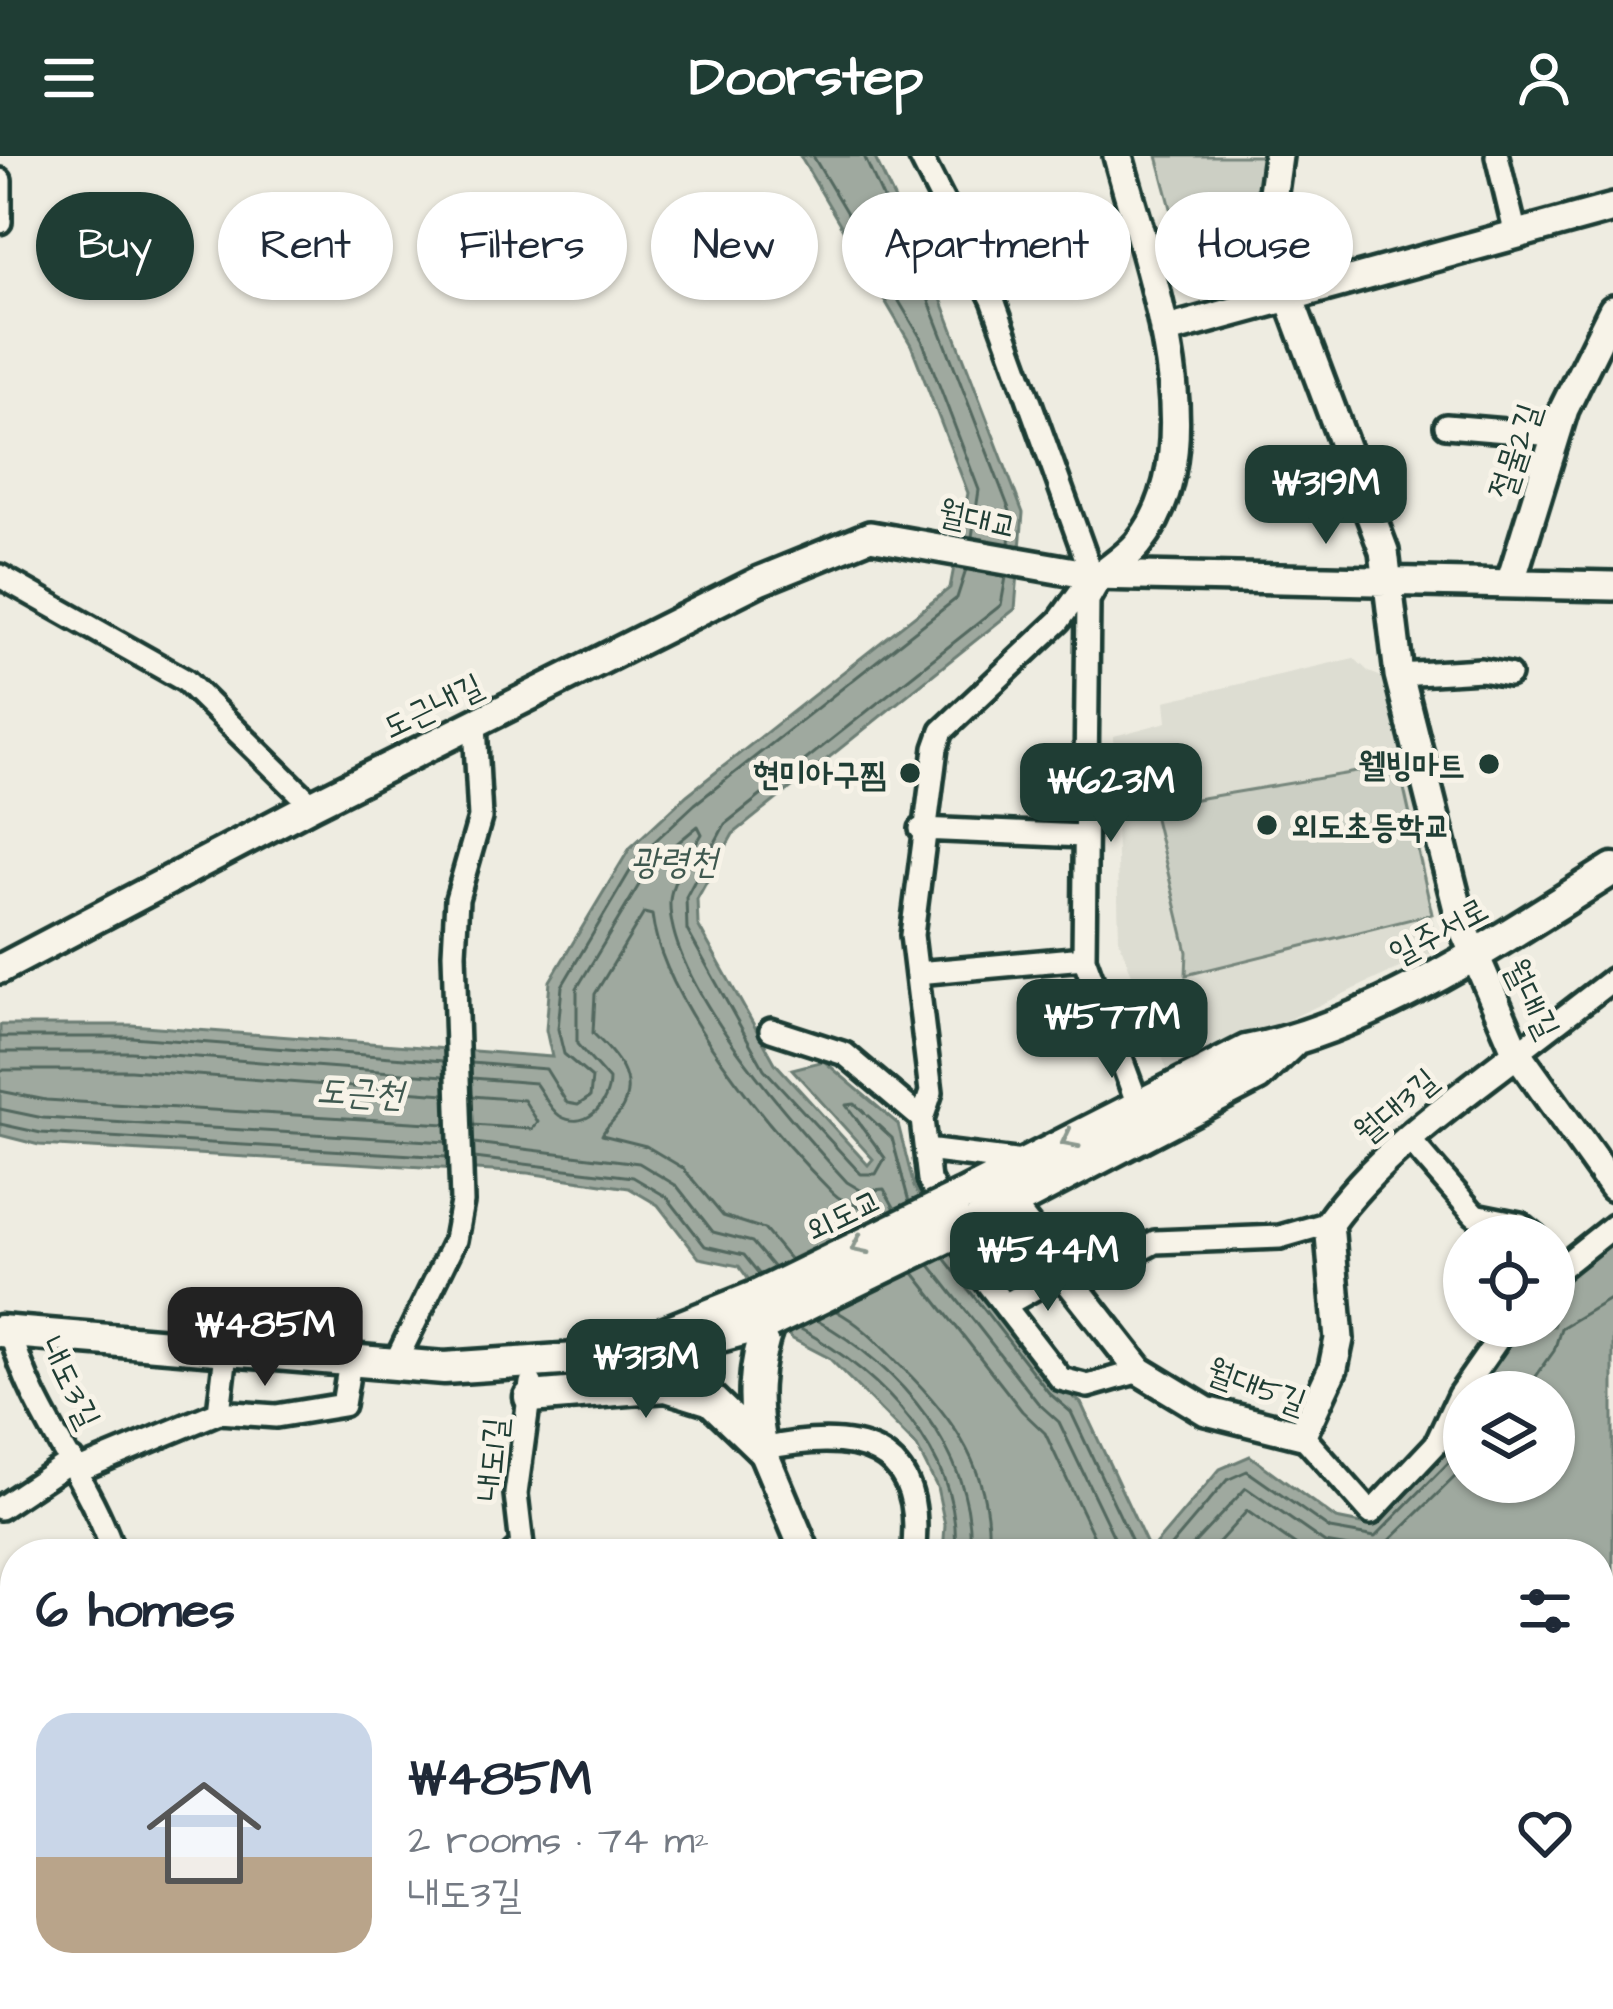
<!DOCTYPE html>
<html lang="en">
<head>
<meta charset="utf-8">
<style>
	:root { --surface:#fff; --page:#f6f6f7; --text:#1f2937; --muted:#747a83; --line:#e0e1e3; --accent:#1f3d34 }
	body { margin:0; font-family:"Architects Daughter","Poor Story",sans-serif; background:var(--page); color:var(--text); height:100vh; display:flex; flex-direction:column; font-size:45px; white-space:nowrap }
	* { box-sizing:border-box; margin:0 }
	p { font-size:39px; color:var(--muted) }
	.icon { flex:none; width:66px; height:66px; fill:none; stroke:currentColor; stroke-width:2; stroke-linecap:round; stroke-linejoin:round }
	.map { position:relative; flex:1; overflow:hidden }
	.drawer { position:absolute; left:0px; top:1383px; width:1614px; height:471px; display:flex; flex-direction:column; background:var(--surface); border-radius:48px 48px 0 0; box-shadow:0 3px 9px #0004 }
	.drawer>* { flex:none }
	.top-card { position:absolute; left:36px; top:36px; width:1542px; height:108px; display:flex; gap:24px }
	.controls { position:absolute; left:1443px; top:1059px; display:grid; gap:24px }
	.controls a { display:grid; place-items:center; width:132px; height:132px; border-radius:50%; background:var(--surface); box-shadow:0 3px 9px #0004; font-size:60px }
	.price { position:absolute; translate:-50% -102px; padding:0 27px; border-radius:24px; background:var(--accent); color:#fff; font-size:39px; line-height:78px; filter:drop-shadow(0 3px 6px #0008) }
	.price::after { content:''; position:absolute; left:50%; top:72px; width:36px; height:27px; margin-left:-18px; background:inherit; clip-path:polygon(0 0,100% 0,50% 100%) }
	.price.selected { background:#222; color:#fff }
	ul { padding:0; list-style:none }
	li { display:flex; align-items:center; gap:36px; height:300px; padding:0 36px }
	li+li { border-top:3px solid var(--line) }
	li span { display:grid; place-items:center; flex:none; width:336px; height:240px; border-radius:36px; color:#555 }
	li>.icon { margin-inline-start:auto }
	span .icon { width:144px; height:144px; fill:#fffc; stroke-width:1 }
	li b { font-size:51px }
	h2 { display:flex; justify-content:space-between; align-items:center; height:144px; padding:0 36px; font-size:51px }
	.tag { padding:0 42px; border-radius:54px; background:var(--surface); box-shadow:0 3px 9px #0004; font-size:42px; line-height:108px }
	.tag.selected { background:var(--accent); color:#fff }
	header { display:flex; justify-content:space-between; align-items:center; height:156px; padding:0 36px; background:var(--accent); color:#fff; font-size:54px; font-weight:700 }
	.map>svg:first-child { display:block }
	.built { fill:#ddddd2 }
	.green { fill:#cccfc4; stroke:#76867c; stroke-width:3 }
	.water { fill:#9fa99f; stroke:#6c7e74; stroke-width:3 }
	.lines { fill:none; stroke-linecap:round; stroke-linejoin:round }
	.shore { stroke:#52685f; stroke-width:3 }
	.minor-casing { stroke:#1f3d34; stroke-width:30 }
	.tertiary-casing { stroke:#1f3d34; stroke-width:36 }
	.secondary-casing { stroke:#1f3d34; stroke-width:39 }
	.minor { stroke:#f7f3e8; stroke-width:21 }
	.tertiary { stroke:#f7f3e8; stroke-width:27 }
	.secondary { stroke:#f7f3e8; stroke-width:30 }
	.secondary-bridge-casing { stroke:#1f3d34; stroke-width:39; stroke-linecap:butt }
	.secondary-bridge { stroke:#f7f3e8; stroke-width:30 }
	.oneway { stroke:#8b988e }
	.poi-dot { fill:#1f3d34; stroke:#f7f3e8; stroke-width:4.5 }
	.labels { text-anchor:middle; stroke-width:10; stroke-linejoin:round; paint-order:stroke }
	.street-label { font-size:33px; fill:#1f3d34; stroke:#f7f3e8 }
	.poi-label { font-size:33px; font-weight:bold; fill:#1f3d34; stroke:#f7f3e8; text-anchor:end }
	.water-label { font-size:36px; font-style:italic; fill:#3f584f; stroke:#f7f3e8 }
</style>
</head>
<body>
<header><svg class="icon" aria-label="menu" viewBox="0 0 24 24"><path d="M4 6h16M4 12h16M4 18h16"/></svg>Doorstep<svg class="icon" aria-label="person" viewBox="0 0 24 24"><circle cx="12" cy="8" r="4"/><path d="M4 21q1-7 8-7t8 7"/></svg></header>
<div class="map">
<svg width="1613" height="1853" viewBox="0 0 1613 1853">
	<rect width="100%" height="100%" fill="#eeece1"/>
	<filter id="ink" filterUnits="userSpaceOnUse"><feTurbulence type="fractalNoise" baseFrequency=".00833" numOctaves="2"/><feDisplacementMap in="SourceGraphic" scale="24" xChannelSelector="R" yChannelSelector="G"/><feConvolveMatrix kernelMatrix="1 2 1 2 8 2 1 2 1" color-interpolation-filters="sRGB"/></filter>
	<g filter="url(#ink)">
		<path class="built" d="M 1354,502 L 1369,516 L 1392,525 L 1438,794 L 1169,919 L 1119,784 L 1114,580 L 1167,566 L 1165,545 Z"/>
		<path class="green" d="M 1157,0 L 1269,0 L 1262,46 L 1176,71 Z
			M 1392,610 L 1401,619 L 1432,758 L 1186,819 L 1187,796 L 1154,658 L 1161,649 Z"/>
		<path class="water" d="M 800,0 L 874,0 L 938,135 L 1023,357 L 1015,453 L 733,678 L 697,743 L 698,769 L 775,907 L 868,1009 L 873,1003 L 792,913 L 824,905 L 898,968 L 914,1031 L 959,1104 L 1058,1229 L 1081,1247 L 1150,1395 L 1220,1313 L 1250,1300 L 1336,1363 L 1371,1370 L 1446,1292 L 1464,1246 L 1464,1326 L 1554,1326 L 1554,1236 L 1470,1236 L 1518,1170 L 1554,1170 L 1554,1129 L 1613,1086 L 1613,1853 L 180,1853 L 194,1839 L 1599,1839 L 1599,1398 L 943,1398 L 945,1369 L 937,1331 L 917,1291 L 829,1202 L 791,1182 L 739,1110 L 699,1102 L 658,1049 L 629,1032 L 528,1017 L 39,989 L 0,979 L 0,869 L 131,869 L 552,901 L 546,874 L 550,825 L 630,692 L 687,639 L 950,432 L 968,337 L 911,189 Z"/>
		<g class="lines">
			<path class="shore" d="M 813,0 L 922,184 L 979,334 L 972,381
				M 864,0 L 927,140 L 1011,358 L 1009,388
				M 0,881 L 131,881 L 444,905
				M 0,896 L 131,896 L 444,920
				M 471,907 L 546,913 L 567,947 L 578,949 L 590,941 L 592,922 L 564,898 L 558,873 L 562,830 L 639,700 L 695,648 L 957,442 L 966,414
				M 0,914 L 130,914 L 445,938
				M 472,922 L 535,927 C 543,937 549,953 560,960 C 586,975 609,948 609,924 L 577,888 L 577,832 L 651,709 L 698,670 L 702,678 C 691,697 671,723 670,745 C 667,827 793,967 847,1026 L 862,1035 L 884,1033 L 895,1053
				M 0,935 L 46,944 L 446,968
				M 472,940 L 524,944 L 538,966 L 532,973 L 473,969
				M 0,953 L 43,962 L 447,986
				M 0,968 L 41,977 L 447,1001
				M 474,987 L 639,1007 L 677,1030 L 713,1076 L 752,1086 L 774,1112
				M 474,1002 L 633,1021 L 667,1041 L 705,1090 L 744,1099 L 760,1119
				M 909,1046 L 892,982 L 855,948 L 846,949 L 885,1002 L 876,1018 L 861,1018 L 764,913 L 687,774 L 686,741 L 725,668 L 1001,449 L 1006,421
				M 944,1102 L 1049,1237 L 1071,1256 L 1138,1398
				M 790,1104 L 764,1073 L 723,1060 L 683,1012 L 646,990 L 602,979 C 606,970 614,965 620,956 C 640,923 615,899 593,877 L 595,838 L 644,757 L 652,759 C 662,845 771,975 832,1036 C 846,1051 868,1048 879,1061
				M 930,1109 L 1038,1247 L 1059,1266 L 1122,1398
				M 914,1117 L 1022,1255 L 1045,1277 L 1102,1398
				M 836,1155 C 861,1168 880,1189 900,1209 C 956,1264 993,1316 988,1398
				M 816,1164 C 899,1209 977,1299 970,1398
				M 799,1172 C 881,1217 963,1299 955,1398
				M 1525,1236 L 1554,1195 L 1561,1172 L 1613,1141
				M 1164,1398 L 1227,1324 L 1247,1315 L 1330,1373 L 1375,1381 L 1455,1300 L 1464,1279
				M 1184,1398 L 1246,1332 L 1325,1387 L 1378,1396 L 1464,1312
				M 1208,1398 L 1247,1355 L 1308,1398"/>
			<defs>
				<path id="minor" d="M 920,0 L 993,144 L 1092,419 L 1059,465 L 942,575 L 936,592 L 912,779 L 931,936 L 922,963 L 929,1024 L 974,1110 L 1061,1223 L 1088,1230 L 1140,1215
					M 1497,0 L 1516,79
					M 0,24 L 0,66
					M 1446,270 L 1554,279
					M 0,420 L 186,525 L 312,649
					M 1097,428 L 1088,444 L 1084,802 L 1138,949
					M 1399,519 L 1481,514 L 1509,519
					M 921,673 L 1083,680
					M 917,817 L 1084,802
					M 771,874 L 845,898 L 922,963
					M 1517,897 L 1613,823
					M 1408,982 L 1475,1059 L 1520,1068 L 1535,1080
					M 926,994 L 1023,1006
					M 1554,1117 L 1613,1070
					M 1072,1130 L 1155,1086 L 1280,1081 L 1329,1067
					M 1005,1149 L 1062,1117
					M 11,1177 C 31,1257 88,1320 114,1398
					M 394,1209 L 455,1084 L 462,1046 L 454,797 L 457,743 L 480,662 L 475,568
					M 219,1256 L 226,1197
					M 1302,1279 L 1371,1357 L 1436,1288 L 1459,1239 L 1507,1170
					M 762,1293 C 853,1273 928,1285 913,1398
					M 79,1314 L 219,1256 L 276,1260 L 343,1249 L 350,1206
					M 0,1352 L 72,1304
					M 513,1398 L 522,1390 L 516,1338 L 531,1227
					M 0,1743 L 15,1739"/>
				<path id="tertiary" d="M 1278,0 L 1273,36 L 1289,141 L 1384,395 L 1399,519 L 1462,769 L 1517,897 L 1613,1031
					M 1164,175 L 1613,52
					M 1103,418 C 1114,409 1128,400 1138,388 C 1218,291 1146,106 1118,0
					M 1510,428 L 1564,253 L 1613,154
					M 0,813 L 312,649 L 759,425 L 870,380 L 1092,419 L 1613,430
					M 1012,1052 L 1140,1215 L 1206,1255 L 1302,1279 L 1333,1212 L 1339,1183 L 1329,1067 C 1379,998 1450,949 1517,897
					M 762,1293 L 806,1398
					M 126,1853 L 146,1839"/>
				<path id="secondary" d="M 962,1040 L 1246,895 C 1371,872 1507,780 1613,713
					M 973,1068 L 1257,920 L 1291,887
					M 0,1175 L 444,1212 L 591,1202 L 626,1205 L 769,1167
					M 665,1177 L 757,1140
					M 530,1241 L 666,1230 L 711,1244 L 762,1293
					M 762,1293 C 752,1249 753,1209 769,1167"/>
			</defs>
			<use href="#minor" class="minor-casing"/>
			<use href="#tertiary" class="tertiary-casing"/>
			<use href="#secondary" class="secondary-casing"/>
			<use href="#minor" class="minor"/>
			<use href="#tertiary" class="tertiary"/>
			<use href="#secondary" class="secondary"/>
			<defs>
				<path id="secondary-bridge" d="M 757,1140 L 962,1040
					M 769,1167 L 973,1068"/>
			</defs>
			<use href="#secondary-bridge" class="secondary-bridge-casing"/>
			<use href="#secondary-bridge" class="secondary-bridge"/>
		</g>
		<defs><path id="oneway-chevron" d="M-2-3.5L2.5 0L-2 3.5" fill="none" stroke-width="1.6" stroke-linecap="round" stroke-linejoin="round" transform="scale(3)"/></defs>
		<g class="oneway">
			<use href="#oneway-chevron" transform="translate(1069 984) rotate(153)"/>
			<use href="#oneway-chevron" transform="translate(859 1090) rotate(154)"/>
		</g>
	</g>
	<g class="poi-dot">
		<circle cx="1489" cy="608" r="12"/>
		<circle cx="910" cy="617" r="12"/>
		<circle cx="1267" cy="669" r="12"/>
	</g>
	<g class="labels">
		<g class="street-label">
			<text transform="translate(1514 295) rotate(-72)" y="12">절물2길</text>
			<text transform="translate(978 362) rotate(12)" y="12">월대교</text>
			<text transform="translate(432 549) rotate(-26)" y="12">도근내길</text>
			<text transform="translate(1438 774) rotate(-28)" y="12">일주서로</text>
			<text transform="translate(1533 842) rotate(64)" y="12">월대1길</text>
			<text transform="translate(1395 949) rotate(-40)" y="12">월대3길</text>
			<text transform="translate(843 1058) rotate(-26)" y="12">외도교</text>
			<text transform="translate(71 1226) rotate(64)" y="12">내도3길</text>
			<text transform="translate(1257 1229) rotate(20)" y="12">월대5길</text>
			<text transform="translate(491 1303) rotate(-85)" y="12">내도1길</text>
		</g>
		<g class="poi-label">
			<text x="1465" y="620">웰빙마트</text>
			<text x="886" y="629">현미아구찜</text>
			<text x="1291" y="681" text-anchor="start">외도초등학교</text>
		</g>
		<g class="water-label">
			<text x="674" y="717">광령천</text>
			<text transform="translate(360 935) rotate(3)" y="13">도근천</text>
		</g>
	</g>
</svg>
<div class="controls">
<a><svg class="icon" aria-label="locate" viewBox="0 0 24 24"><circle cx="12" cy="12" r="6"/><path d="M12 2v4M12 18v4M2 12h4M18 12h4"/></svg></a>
<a><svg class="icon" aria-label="layers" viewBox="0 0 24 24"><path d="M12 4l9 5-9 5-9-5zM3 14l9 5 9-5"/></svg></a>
</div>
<b class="price" style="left:1326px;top:391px">₩319M</b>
<b class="price" style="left:1111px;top:689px">₩623M</b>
<b class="price" style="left:1112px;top:925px">₩577M</b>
<b class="price" style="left:1048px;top:1158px">₩544M</b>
<b class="price selected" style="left:265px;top:1233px">₩485M</b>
<b class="price" style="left:646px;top:1265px">₩313M</b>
<div class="top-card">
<a class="tag selected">Buy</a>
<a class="tag">Rent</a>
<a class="tag">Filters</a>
<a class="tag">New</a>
<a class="tag">Apartment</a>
<a class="tag">House</a>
</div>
<section class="drawer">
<h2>6 homes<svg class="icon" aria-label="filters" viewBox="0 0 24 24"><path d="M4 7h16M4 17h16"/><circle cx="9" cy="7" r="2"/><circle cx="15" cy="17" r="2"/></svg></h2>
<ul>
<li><span style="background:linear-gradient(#c9d6e8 60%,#b9a48a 0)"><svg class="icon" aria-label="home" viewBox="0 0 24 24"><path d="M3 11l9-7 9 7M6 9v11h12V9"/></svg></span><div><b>₩485M</b><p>2 rooms · 74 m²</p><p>내도3길</p></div><svg class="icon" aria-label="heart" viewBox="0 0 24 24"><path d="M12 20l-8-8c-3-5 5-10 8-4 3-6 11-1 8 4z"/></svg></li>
</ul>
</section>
</div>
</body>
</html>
